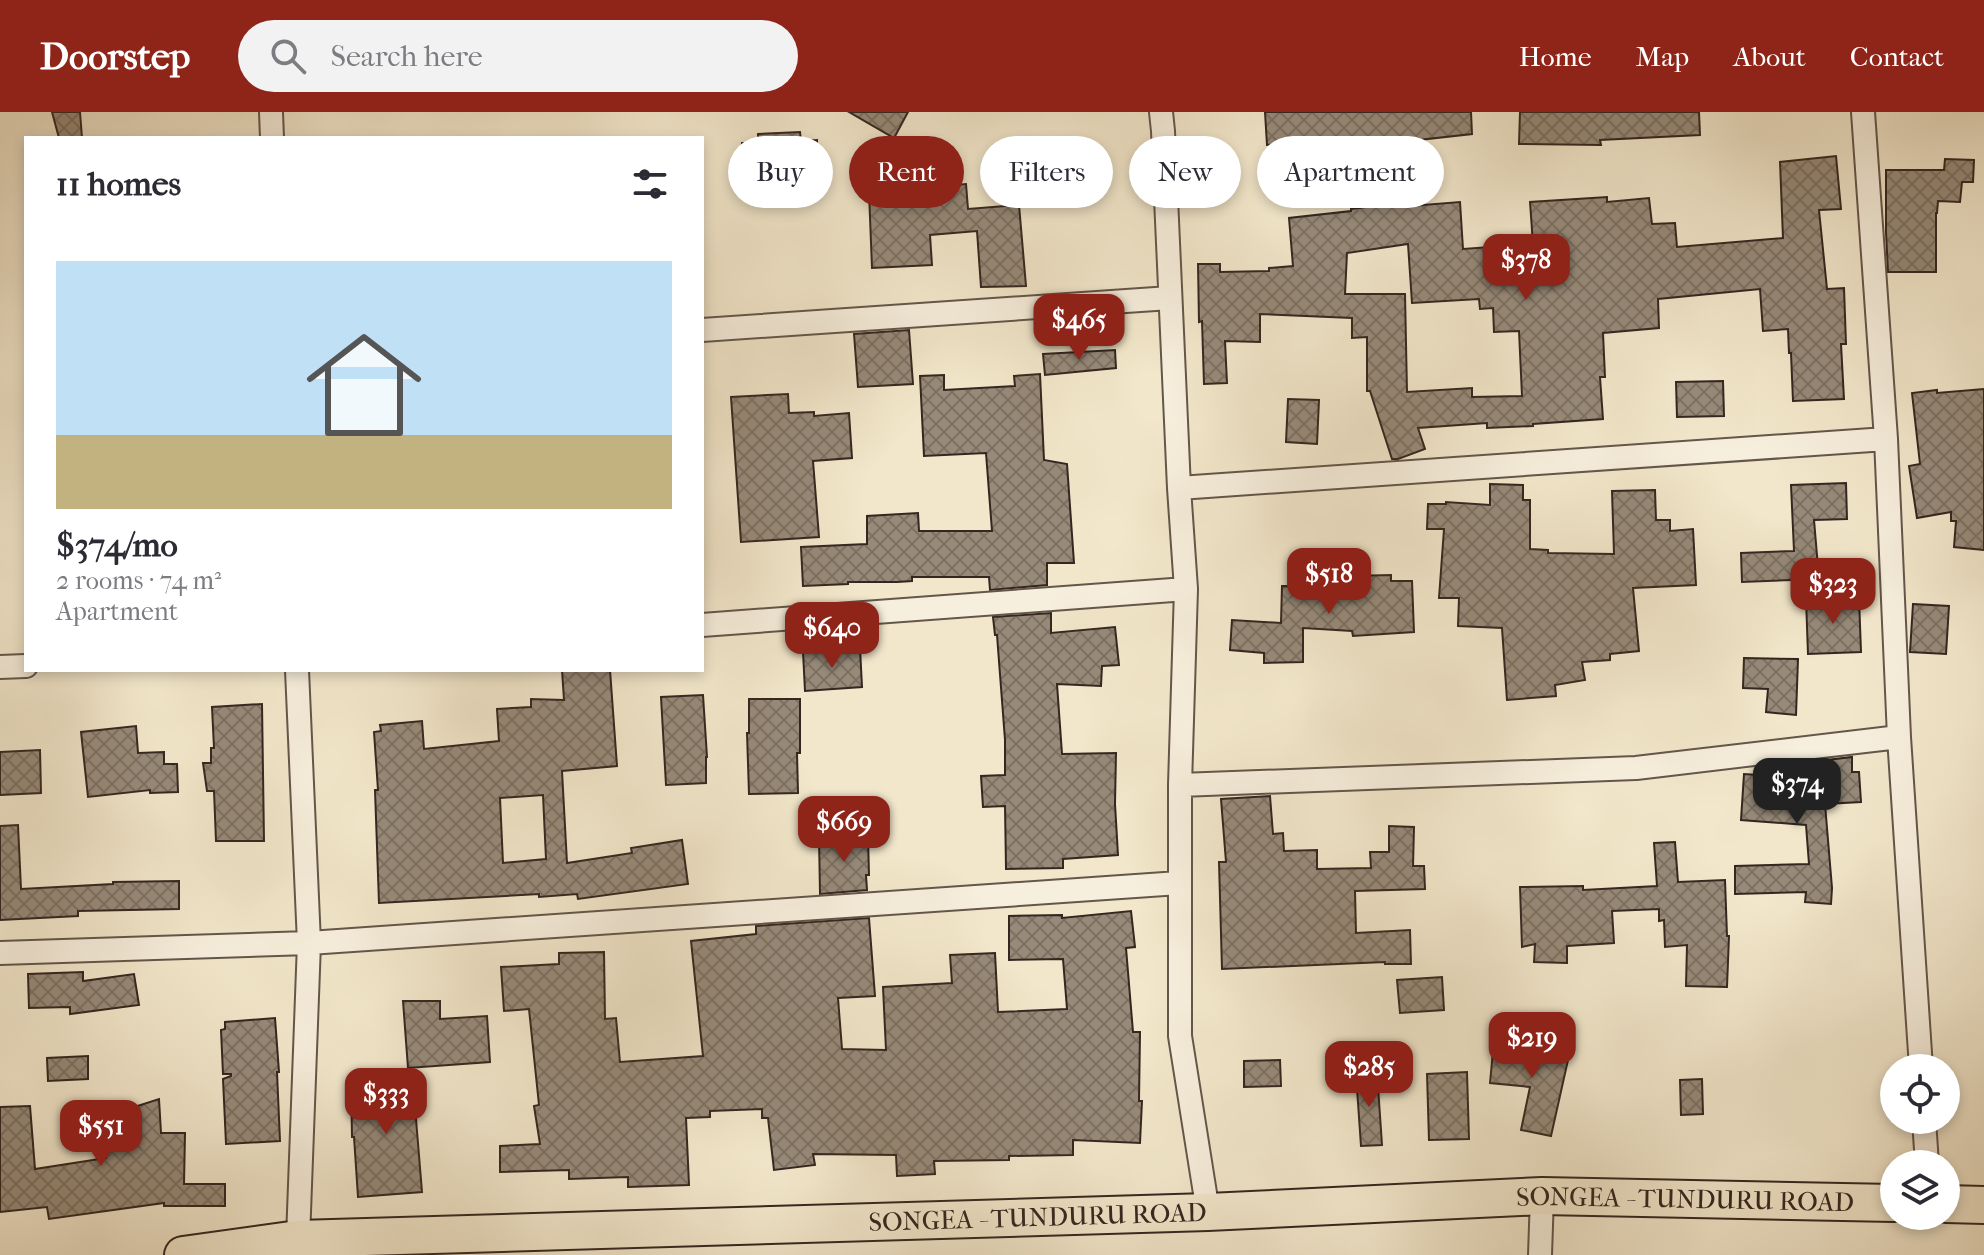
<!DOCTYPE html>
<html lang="en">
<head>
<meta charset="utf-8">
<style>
	:root { --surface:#fff; --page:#f2f2f3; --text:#2b2b33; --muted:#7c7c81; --accent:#8f2418 }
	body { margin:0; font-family:"IM FELL French Canon",serif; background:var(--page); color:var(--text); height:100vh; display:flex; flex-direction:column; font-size:30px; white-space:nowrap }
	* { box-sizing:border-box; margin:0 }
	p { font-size:26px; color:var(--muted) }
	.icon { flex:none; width:44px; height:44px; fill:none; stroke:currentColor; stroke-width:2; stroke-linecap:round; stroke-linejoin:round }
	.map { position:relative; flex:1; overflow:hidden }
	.details { position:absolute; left:24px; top:24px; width:680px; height:536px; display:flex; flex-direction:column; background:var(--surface); border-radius:0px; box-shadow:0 4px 12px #0003 }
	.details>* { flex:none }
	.guide { position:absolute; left:728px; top:24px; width:760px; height:72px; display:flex; gap:16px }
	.buttons { position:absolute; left:1880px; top:942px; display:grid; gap:16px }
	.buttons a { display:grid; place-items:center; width:80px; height:80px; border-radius:50%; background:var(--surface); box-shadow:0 4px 12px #0003; font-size:40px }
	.price { position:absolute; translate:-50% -68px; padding:0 18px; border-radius:16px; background:var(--accent); color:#fff; font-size:26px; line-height:52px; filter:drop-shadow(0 2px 4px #0008) }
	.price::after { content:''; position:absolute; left:50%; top:48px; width:24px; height:18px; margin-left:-12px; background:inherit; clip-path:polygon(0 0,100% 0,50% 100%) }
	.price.active { background:#222; color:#fff }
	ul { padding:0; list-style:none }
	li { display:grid; align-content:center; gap:16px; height:424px; padding:0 32px }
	li span { display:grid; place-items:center; height:248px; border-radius:0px; color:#555 }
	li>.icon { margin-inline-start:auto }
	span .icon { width:144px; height:144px; fill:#fffc; stroke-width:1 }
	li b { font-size:34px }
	h2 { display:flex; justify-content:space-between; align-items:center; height:96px; padding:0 32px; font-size:34px }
	.chip { padding:0 28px; border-radius:36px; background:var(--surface); box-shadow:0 4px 12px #0003; font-size:28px; line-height:72px }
	.chip.active { background:var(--accent); color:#fff }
	header { display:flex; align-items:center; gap:48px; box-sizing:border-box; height:112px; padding:0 40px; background:var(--accent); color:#fff }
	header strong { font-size:38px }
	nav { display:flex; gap:44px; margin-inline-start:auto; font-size:28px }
	.search { width:560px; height:72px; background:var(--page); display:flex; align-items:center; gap:20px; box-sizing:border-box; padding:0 28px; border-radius:44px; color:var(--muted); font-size:30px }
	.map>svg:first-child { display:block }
	.building { fill:url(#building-cross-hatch); stroke:#352620; stroke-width:2; fill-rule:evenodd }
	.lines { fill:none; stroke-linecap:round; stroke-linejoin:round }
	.minor-casing { stroke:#64564b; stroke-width:26 }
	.trunk-casing { stroke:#352620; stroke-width:40 }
	.minor { stroke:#f7efdd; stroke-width:22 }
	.trunk { stroke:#f2e7cb; stroke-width:36 }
	.labels { text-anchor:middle; stroke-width:6; stroke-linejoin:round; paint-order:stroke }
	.street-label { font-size:26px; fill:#352620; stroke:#f7efdd }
</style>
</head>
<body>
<header>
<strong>Doorstep</strong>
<div class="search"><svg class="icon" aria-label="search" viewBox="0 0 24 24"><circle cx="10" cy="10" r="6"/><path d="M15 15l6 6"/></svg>Search here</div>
<nav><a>Home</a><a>Map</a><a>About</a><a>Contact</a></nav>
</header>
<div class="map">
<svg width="1984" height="1143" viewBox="0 0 1984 1143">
	<defs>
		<pattern id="building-cross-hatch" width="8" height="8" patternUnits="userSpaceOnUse" patternTransform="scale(2)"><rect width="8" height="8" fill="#978a79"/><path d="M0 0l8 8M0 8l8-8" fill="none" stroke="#7c7163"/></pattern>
	</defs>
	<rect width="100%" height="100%" fill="#f2e7cb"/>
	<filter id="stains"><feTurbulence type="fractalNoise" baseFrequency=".0025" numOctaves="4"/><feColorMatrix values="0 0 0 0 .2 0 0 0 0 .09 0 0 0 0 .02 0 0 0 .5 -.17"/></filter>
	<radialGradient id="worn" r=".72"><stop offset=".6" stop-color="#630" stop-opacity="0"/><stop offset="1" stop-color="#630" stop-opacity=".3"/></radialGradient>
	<path class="building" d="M 52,0 L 80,0 L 82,26 L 59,26 Z
		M 849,0 L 908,0 L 894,26 Z
		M 1265,0 L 1471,0 L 1472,22 L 1383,32 L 1383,36 L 1324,35 L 1324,28 L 1267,33 Z
		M 1520,0 L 1699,0 L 1700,23 L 1600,28 L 1601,33 L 1519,32 Z
		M 800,20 L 801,29 L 817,28 L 817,85 L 760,85 L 759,52 L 742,52 L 742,31 L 758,31 L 758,22 Z
		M 1836,44 L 1841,97 L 1819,98 L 1827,177 L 1844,176 L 1846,232 L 1841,232 L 1844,287 L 1793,289 L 1791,241 L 1789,241 L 1788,217 L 1763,219 L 1760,177 L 1658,187 L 1659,216 L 1603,221 L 1605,265 L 1600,265 L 1603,307 L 1533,312 L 1533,314 L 1487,316 L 1487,311 L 1418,316 L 1425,337 L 1398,347 L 1392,347 L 1370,279 L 1367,279 L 1367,225 L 1352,226 L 1352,206 L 1260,202 L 1260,230 L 1225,229 L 1227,271 L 1204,272 L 1202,209 L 1199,210 L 1198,152 L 1220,152 L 1220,160 L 1269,159 L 1269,156 L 1293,154 L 1289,106 L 1351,99 L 1351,97 L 1397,91 L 1398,95 L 1460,90 L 1463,137 L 1533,132 L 1530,90 L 1607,85 L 1607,90 L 1649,86 L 1652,112 L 1675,111 L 1677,135 L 1783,126 L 1780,50 ZM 1408,132 L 1412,191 L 1479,187 L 1480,197 L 1493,196 L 1494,220 L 1519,219 L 1522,284 L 1472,285 L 1472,276 L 1407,280 L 1405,182 L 1345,182 L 1347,141 Z
		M 1945,47 L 1974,48 L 1973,70 L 1962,70 L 1960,90 L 1938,89 L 1937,101 L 1936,101 L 1936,160 L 1888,160 L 1886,120 L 1886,58 L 1944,58 Z
		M 966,72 L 968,97 L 1019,93 L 1026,174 L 981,175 L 977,119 L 930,123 L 932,153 L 872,156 L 869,80 Z
		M 909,218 L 913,272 L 858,275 L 854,222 Z
		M 1115,238 L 1116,256 L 1045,263 L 1043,242 Z
		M 1040,262 L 1044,348 L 1067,352 L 1074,451 L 1047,451 L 1047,473 L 990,478 L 989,465 L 912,465 L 912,469 L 897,470 L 848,470 L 848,472 L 803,474 L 801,435 L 867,432 L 867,404 L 918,401 L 919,419 L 992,419 L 986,341 L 924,344 L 920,264 L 944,263 L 944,278 L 1015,274 L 1014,264 Z
		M 1723,269 L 1724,304 L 1677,305 L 1676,270 Z
		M 1984,277 L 1984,438 L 1954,435 L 1956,409 L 1951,409 L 1951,400 L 1917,406 L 1909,354 L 1920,352 L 1912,281 L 1937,278 L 1937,281 Z
		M 788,282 L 789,301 L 814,300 L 814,304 L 849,301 L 852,346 L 813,349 L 819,425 L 741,430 L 731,285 Z
		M 1288,287 L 1319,288 L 1317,332 L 1286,330 Z
		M 1846,371 L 1847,407 L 1814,408 L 1819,467 L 1742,470 L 1741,441 L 1794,439 L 1791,373 Z
		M 1490,372 L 1523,373 L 1523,388 L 1530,388 L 1530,437 L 1548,438 L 1548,441 L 1614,442 L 1612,379 L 1655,378 L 1656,408 L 1670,408 L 1670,419 L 1693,417 L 1696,473 L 1633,476 L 1639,539 L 1610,542 L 1610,548 L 1582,550 L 1585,568 L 1555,573 L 1556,584 L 1507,588 L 1502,516 L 1458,514 L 1459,486 L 1439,486 L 1444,417 L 1427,417 L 1428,392 L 1446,392 L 1446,390 L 1490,393 Z
		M 1391,463 L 1391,469 L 1412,469 L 1414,520 L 1353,524 L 1352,519 L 1303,516 L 1303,550 L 1264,551 L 1264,541 L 1230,538 L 1232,508 L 1281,511 L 1282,474 L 1352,475 L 1352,464 Z
		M 1859,486 L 1861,540 L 1808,542 L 1806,487 Z
		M 1913,492 L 1949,494 L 1946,542 L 1910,540 Z
		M 1051,501 L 1051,521 L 1115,515 L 1119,553 L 1102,554 L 1101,574 L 1057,572 L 1062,642 L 1116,641 L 1115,692 L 1118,743 L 1063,747 L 1063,756 L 1006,757 L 1005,694 L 983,695 L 981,664 L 1005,663 L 1005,628 L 997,523 L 995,523 L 993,505 Z
		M 860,536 L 862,575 L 805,579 L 803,540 Z
		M 1744,546 L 1798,547 L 1796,603 L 1766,600 L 1768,577 L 1743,576 Z
		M 562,558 L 610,558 L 617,654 L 562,659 L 567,751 L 632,741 L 631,736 L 682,728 L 688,772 L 578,787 L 577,782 L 539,785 L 539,782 L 379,791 L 375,678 L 378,678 L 374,620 L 381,619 L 380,613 L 422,609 L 424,637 L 499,629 L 497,597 L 531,595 L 531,587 L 564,588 ZM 543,683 L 546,747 L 503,751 L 500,686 Z
		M 703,583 L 707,645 L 706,645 L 706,671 L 666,673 L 661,585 Z
		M 749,587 L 800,587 L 800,641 L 797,641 L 798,681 L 749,682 L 747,621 L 749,621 Z
		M 262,592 L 264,729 L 216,729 L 214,679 L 207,679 L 203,651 L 211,651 L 211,636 L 214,636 L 212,595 Z
		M 136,614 L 138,641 L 164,640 L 164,652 L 177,652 L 178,680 L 150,681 L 150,678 L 88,685 L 81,620 Z
		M 40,638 L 41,681 L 0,683 L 0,640 Z
		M 1852,645 L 1852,660 L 1859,660 L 1861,690 L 1825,692 L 1832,776 L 1831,792 L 1805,790 L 1806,780 L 1735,782 L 1735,754 L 1809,752 L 1806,713 L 1741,708 L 1744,662 L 1808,666 L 1808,658 L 1819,657 L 1819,649 Z
		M 1270,684 L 1273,722 L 1283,721 L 1284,739 L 1317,738 L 1317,757 L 1371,756 L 1370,740 L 1389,740 L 1389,714 L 1414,715 L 1413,754 L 1424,754 L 1425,777 L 1355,779 L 1356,821 L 1410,818 L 1411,852 L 1385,852 L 1385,850 L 1222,857 L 1219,750 L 1226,750 L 1221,687 Z
		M 18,713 L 21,777 L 113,772 L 113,770 L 179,769 L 179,797 L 78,799 L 78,804 L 0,808 L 0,714 Z
		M 868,724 L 869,763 L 866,763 L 867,778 L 820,782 L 819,725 Z
		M 1675,730 L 1678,770 L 1725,768 L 1727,824 L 1729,824 L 1727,875 L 1686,874 L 1687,833 L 1665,835 L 1664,808 L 1659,809 L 1659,797 L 1612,799 L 1614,831 L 1567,834 L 1567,851 L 1534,850 L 1535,832 L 1522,835 L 1520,775 L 1583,774 L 1583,778 L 1657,774 L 1654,731 Z
		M 1131,799 L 1135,835 L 1126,836 L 1133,920 L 1140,920 L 1139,989 L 1142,989 L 1140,1031 L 1073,1028 L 1073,1043 L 1009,1044 L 1009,1048 L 934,1049 L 935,1062 L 897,1064 L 896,1043 L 813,1042 L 815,1053 L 774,1058 L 768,1006 L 762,1006 L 762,997 L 710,999 L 710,1005 L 686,1006 L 689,1073 L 628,1075 L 628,1065 L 569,1067 L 569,1058 L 500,1060 L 500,1034 L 540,1032 L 534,994 L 539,993 L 529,897 L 504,899 L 501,855 L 559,852 L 559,841 L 604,840 L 605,907 L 616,906 L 620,950 L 703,944 L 691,829 L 756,822 L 756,814 L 869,806 L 875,884 L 838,886 L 842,937 L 886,938 L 883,875 L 952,871 L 950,843 L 995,841 L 998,900 L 1067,897 L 1063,847 L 1009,848 L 1009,804 L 1062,803 L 1062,806 Z
		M 83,860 L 83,869 L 134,862 L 139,893 L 70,902 L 70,895 L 29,896 L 28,862 Z
		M 1442,865 L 1444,898 L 1400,901 L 1397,868 Z
		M 403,889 L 440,889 L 440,907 L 487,904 L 490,950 L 408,956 Z
		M 275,906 L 279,960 L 277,960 L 280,1029 L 226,1032 L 223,967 L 231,964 L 231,962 L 223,962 L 221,918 L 225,917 L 225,910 Z
		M 1494,928 L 1558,934 L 1556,950 L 1568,948 L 1551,1024 L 1521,1018 L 1530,975 L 1490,971 Z
		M 88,944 L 88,967 L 48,969 L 47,946 Z
		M 1280,948 L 1281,974 L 1244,975 L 1244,949 Z
		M 1377,960 L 1382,1033 L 1361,1034 L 1356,962 Z
		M 1467,960 L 1469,1027 L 1429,1028 L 1427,962 Z
		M 416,966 L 416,1007 L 422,1080 L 358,1085 L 354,1025 L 352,1025 L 351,967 Z
		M 1702,967 L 1703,1002 L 1681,1003 L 1680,968 Z
		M 159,987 L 161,1021 L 185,1021 L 184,1072 L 225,1072 L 225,1094 L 164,1094 L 164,1091 L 49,1107 L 47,1095 L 0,1100 L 0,995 L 30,994 L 35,1057 L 106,1046 L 94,1008 Z"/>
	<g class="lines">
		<defs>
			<path id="minor" d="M 271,0 L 272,26
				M 1161,0 L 1163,19 L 1179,376 L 1186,477 L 1180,673 L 1180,924 L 1208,1100
				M 1863,0 L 1886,327 L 1899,625 L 1921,956
				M 702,218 L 1170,186
				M 1179,376 L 1886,327
				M 702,513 L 1186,477
				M 0,555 L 26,554
				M 297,558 L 309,831 L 298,1127
				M 1180,673 L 1636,656 L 1899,625
				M 0,841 L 309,831 L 1179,771
				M 1924,1008 L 1927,1052
				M 1540,1143 L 1542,1084"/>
			<g id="trunk">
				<path d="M 1946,1092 L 1984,1093"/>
				<path id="s1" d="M 183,1143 L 298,1127 L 1208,1100 L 1542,1084 L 1894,1091"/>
			</g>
		</defs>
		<use href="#minor" class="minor-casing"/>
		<use href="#trunk" class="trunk-casing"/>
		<use href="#minor" class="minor"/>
		<use href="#trunk" class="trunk"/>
	</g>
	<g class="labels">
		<g class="street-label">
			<text dy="9" stroke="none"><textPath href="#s1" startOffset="1504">SONGEA - TUNDURU ROAD</textPath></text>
			<text dy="9" stroke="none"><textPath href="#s1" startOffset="856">SONGEA - TUNDURU ROAD</textPath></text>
		</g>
	</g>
	<rect width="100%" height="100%" filter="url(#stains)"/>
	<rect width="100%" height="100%" fill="url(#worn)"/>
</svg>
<div class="buttons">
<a><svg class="icon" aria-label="locate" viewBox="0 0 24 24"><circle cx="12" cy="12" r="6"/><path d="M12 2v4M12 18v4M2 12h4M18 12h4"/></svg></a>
<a><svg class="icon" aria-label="layers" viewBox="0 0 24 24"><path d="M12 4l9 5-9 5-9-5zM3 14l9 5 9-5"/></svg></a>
</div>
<b class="price" style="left:1526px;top:190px">$378</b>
<b class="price" style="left:1079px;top:250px">$465</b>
<b class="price" style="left:1329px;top:504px">$518</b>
<b class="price" style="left:1833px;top:514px">$323</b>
<b class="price" style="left:832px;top:558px">$640</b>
<b class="price active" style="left:1797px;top:714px">$374</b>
<b class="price" style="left:844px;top:752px">$669</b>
<b class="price" style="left:1532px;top:968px">$219</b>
<b class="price" style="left:1369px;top:997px">$285</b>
<b class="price" style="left:386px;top:1024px">$333</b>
<b class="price" style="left:101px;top:1056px">$551</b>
<div class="guide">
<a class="chip">Buy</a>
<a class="chip active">Rent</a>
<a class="chip">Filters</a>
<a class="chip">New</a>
<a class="chip">Apartment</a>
</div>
<section class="details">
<h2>11 homes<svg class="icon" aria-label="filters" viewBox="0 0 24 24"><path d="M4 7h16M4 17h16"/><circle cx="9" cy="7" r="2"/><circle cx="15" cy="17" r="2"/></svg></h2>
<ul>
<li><span style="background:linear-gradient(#bfe0f5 70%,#c2b280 0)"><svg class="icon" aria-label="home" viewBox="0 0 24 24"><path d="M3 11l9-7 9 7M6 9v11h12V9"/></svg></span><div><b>$374/mo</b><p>2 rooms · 74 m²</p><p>Apartment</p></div></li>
</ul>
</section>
</div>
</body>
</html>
